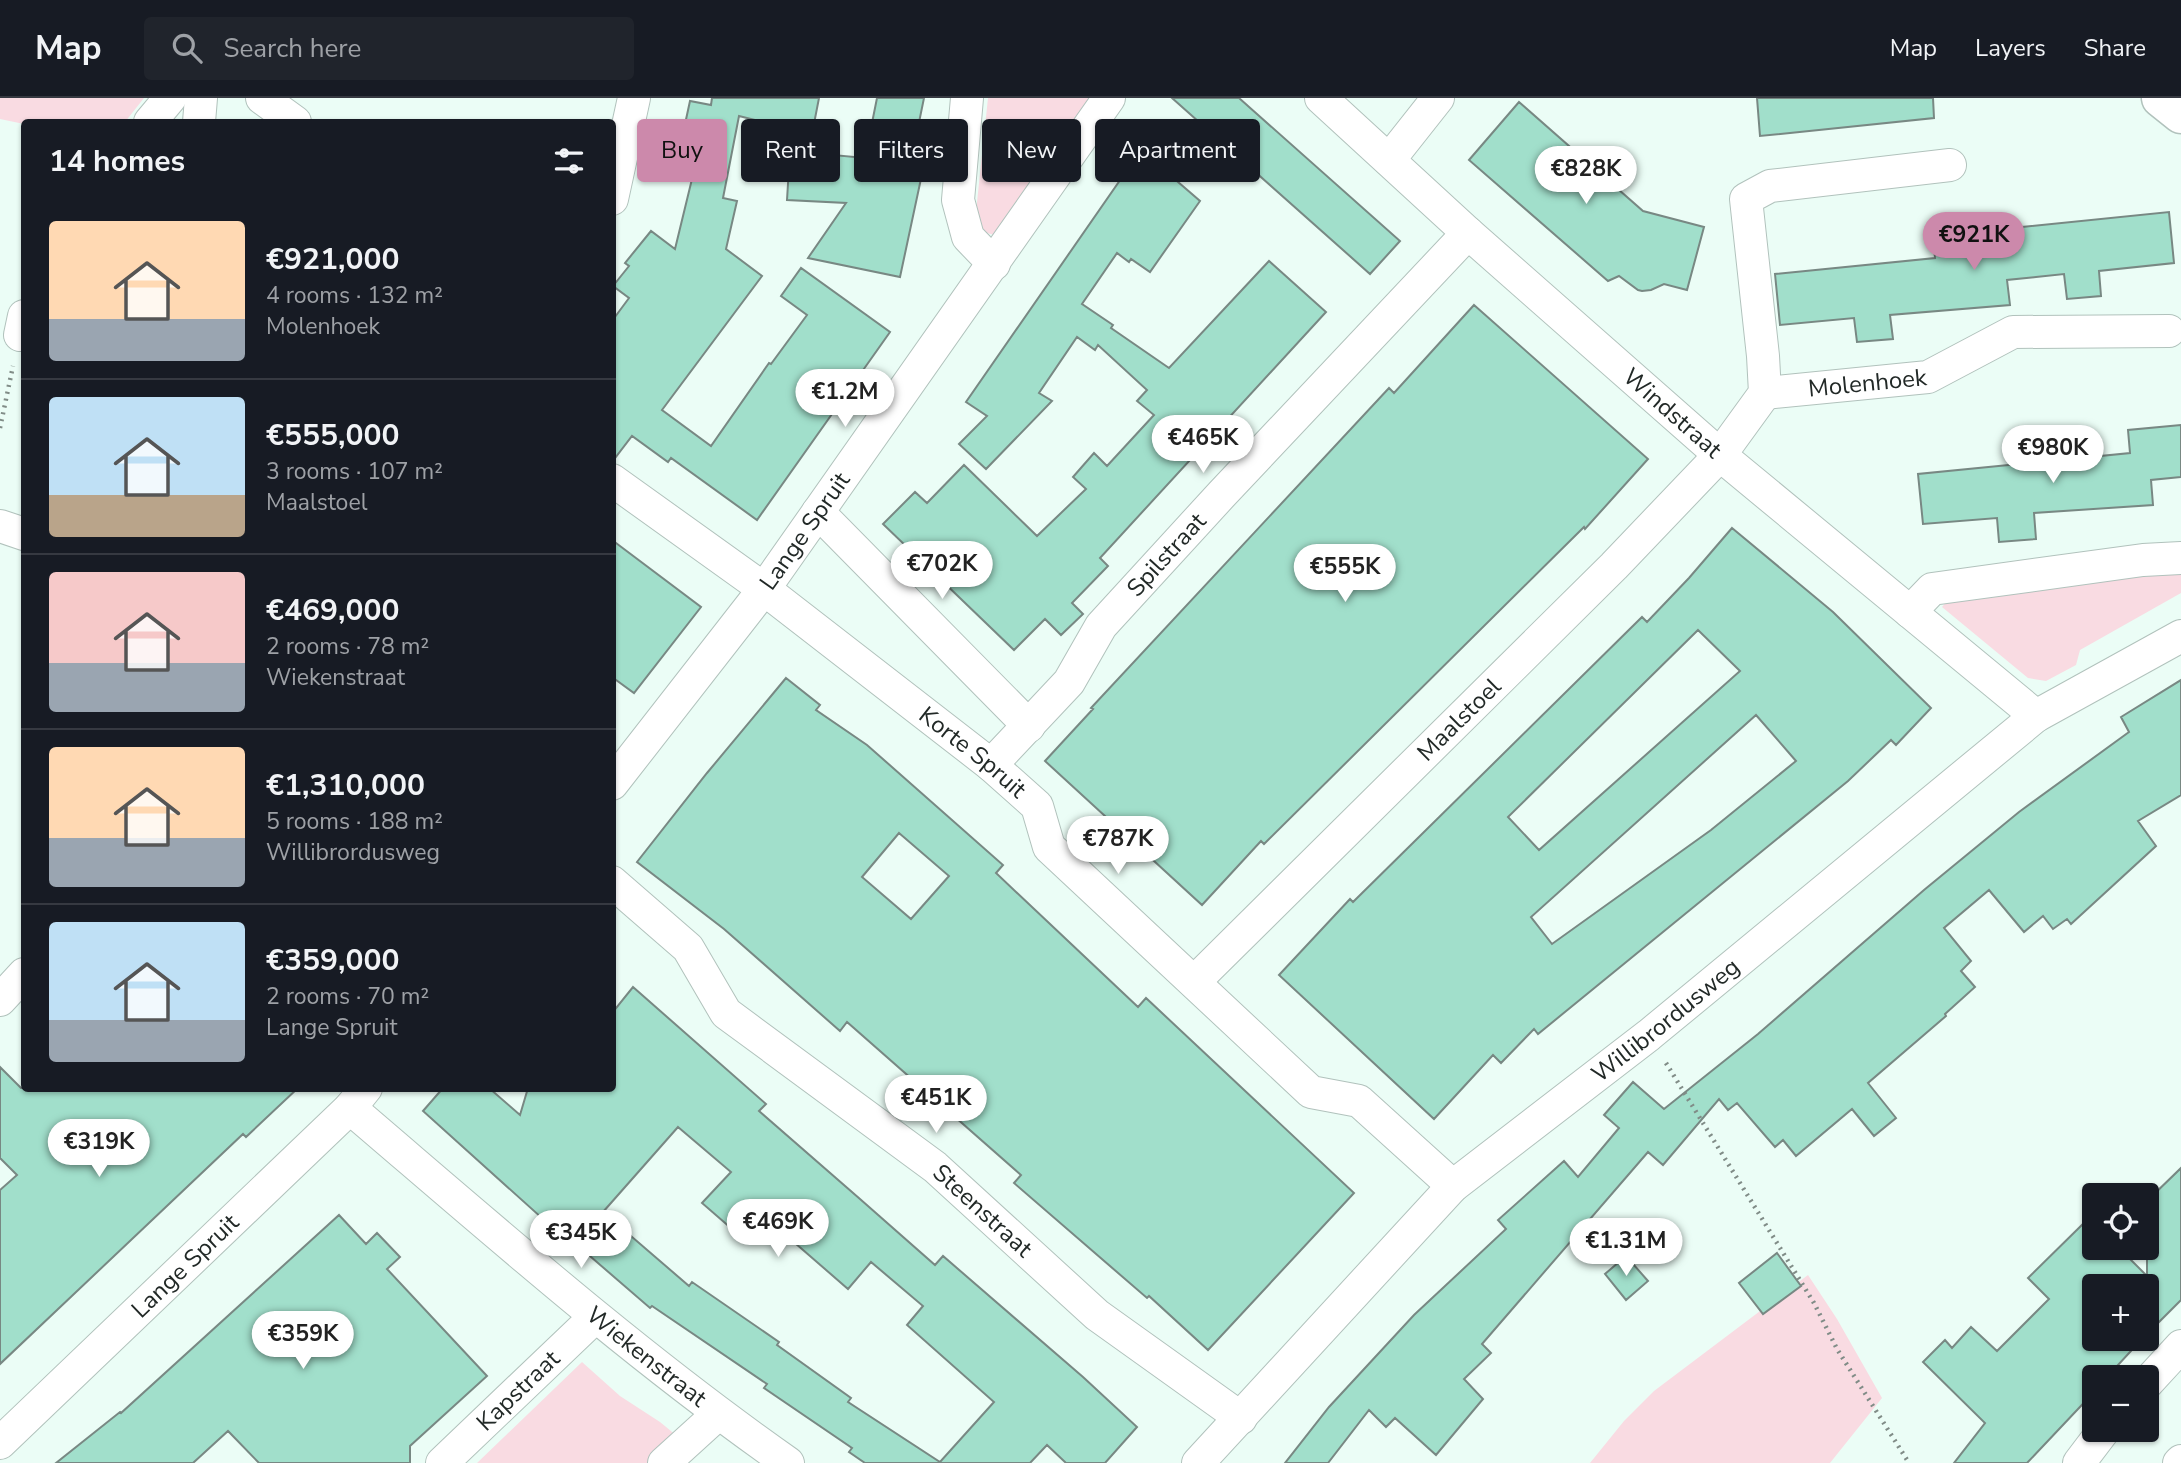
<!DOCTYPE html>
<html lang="en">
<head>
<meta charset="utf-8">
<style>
	:root { --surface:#171b24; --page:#20242c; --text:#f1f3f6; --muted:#9ea1a6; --line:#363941; --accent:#cc89ab }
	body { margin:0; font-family:"Nunito Sans",sans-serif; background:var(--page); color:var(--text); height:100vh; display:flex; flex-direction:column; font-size:26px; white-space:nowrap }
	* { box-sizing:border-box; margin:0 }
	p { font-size:23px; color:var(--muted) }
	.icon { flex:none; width:38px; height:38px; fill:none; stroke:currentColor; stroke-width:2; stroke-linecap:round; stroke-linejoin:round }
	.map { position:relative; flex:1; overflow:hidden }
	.drawer { position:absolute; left:21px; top:21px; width:595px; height:973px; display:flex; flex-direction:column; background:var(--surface); border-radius:7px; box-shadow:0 2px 5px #0004 }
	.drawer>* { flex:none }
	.guide { position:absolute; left:637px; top:21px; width:665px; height:63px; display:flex; gap:14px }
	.tools { position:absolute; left:2082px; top:1085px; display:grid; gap:14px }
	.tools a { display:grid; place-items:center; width:77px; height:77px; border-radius:7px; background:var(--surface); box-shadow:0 2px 5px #0004; font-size:35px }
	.price { position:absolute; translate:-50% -60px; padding:0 16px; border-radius:24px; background:#fff; color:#222; font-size:23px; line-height:46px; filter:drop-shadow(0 2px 4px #0008) }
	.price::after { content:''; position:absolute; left:50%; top:42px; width:21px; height:16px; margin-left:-10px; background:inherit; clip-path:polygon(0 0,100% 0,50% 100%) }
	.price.on { background:var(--accent); color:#111 }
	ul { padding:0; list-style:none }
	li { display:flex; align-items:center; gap:21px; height:175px; padding:0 28px }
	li+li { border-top:2px solid var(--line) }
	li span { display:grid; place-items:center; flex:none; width:196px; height:140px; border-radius:7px; color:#555 }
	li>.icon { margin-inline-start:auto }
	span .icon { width:84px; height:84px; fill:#fffc; stroke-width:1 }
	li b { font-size:30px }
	h2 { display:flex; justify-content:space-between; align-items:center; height:84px; padding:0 28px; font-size:30px }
	.chip { padding:0 24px; border-radius:7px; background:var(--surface); box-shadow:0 2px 5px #0004; font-size:24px; line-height:63px }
	.chip.on { background:var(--accent); color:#111 }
	header { display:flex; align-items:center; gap:42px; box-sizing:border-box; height:98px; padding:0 35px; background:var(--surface); border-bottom:2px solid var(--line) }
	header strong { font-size:33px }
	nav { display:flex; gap:38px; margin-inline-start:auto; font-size:24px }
	.search { width:490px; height:63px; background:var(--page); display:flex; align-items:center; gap:18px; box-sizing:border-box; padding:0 24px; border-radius:7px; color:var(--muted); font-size:26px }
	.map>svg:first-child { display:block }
	.green { fill:#f9dbe2 }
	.building { fill:#a1dfcb; stroke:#788883; stroke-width:2; fill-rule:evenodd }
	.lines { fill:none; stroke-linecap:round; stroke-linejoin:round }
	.street-casing { stroke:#b1c2bc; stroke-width:34 }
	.secondary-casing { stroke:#b1c2bc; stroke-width:41 }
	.path { stroke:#808c87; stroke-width:4.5; stroke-dasharray:2 5; stroke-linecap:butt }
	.street { stroke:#fff; stroke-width:32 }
	.secondary { stroke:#fff; stroke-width:38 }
	.labels { text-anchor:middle; stroke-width:6; stroke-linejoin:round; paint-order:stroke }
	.street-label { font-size:24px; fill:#222927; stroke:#fff }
</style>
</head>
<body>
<header>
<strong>Map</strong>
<div class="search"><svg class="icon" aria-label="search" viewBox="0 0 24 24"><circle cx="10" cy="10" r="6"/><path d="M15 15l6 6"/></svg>Search here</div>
<nav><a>Map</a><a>Layers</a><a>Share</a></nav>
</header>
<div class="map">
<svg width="2181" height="1365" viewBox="0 0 2181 1365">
	<rect width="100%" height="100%" fill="#ebfdf6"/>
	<path class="green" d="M 0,0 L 144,0 L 125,24 L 24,24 L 24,26 L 0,21 Z
		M 988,0 L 1095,0 L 998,138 L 987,135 L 975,123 Z
		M 2181,475 L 2181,495 L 2080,552 L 2076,567 L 2046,583 L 2028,580 L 1942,509 L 1952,497 Z
		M 1808,1177 L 1837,1221 L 1882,1300 L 1830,1365 L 1590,1365 L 1624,1323 L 1654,1293 Z
		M 582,1264 L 620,1298 L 660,1324 L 677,1338 L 655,1365 L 477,1365 Z"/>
	<path class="building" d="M 712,0 L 819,0 L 812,36 L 739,18 L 723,100 L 737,103 L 726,151 L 762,178 L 662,312 L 711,348 L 769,265 L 771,266 L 807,217 L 781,198 L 801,170 L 890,234 L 757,422 L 671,360 L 668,364 L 632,338 L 612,364 L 612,223 L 629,200 L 613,188 L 629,168 L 625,165 L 651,133 L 675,151 L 692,81 L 674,77 L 690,3 L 711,7 Z
		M 877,0 L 924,0 L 909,73 L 922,76 L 900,179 L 808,160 L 846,105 L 787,102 L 790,53 L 865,60 Z
		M 1172,0 L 1239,0 L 1400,143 L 1370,176 Z
		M 1757,0 L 1933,0 L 1934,20 L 1760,38 Z
		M 1519,4 L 1643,113 L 1704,129 L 1687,192 L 1664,186 L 1651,192 L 1642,193 L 1638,192 L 1619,178 L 1608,183 L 1469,62 Z
		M 1141,52 L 1200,103 L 1150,174 L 1131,161 L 1129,164 L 1117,155 L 1082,206 L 1113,227 L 1111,230 L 1169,270 L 1269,163 L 1326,214 L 1100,460 L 1108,468 L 1072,505 L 1083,516 L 1061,537 L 1045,521 L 1014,552 L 883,426 L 915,394 L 927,405 L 964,367 L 1037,438 L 1086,391 L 1073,379 L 1094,355 L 1107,368 L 1154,317 L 1137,303 L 1147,292 L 1098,247 L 1095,252 L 1077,239 L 1039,295 L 1052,303 L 986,371 L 959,346 L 987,318 L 966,304 Z
		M 2169,114 L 2174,165 L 2099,173 L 2101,198 L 2067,201 L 2064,176 L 2036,179 L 2007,182 L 2010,207 L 1890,217 L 1893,241 L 1857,244 L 1854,220 L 1780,227 L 1775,176 L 1935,160 L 1933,138 Z
		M 1474,207 L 1648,361 L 1585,431 L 1584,429 L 1264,746 L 1261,743 L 1202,807 L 1045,663 L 1093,611 L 1091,610 L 1389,290 L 1394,295 Z
		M 2181,327 L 2181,379 L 2151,382 L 2153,407 L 2034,415 L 2036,441 L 1999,444 L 1997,420 L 1923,426 L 1918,376 L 2130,355 L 2128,332 Z
		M 1732,430 L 1833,514 L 1931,610 L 1896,647 L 1891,642 L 1848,683 L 1538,936 L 1534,931 L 1501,965 L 1493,957 L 1434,1021 L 1279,877 L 1350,801 L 1353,804 L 1642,519 L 1647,524 L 1689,480 ZM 1698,532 L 1740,573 L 1539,752 L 1508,719 ZM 1756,617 L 1796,663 L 1711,732 L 1552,846 L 1531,819 Z
		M 612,442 L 701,509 L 634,595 L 612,579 Z
		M 786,580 L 820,607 L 816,612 L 867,647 L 1003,767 L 996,775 L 1138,909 L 1146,900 L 1354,1095 L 1208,1252 L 1149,1198 L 1147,1200 L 1014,1085 L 1021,1077 L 847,924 L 840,933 L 724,831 L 637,764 L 707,675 ZM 899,735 L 949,778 L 911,821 L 862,779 Z
		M 2181,582 L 2181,697 L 2138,723 L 2156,748 L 2071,826 L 2067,821 L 2053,831 L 2043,818 L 2024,834 L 1989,792 L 1944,830 L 1971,863 L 1961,873 L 1975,889 L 1945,916 L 1946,918 L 1868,985 L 1896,1020 L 1874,1038 L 1852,1011 L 1796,1058 L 1783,1042 L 1775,1049 L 1737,1005 L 1728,1012 L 1719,1001 L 1663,1067 L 1648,1054 L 1482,1246 L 1491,1255 L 1464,1281 L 1483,1301 L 1436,1357 L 1395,1320 L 1386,1329 L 1369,1312 L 1328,1365 L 1285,1365 L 1329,1309 L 1414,1217 L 1506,1131 L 1498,1122 L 1564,1063 L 1578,1079 L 1619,1030 L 1604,1017 L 1633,984 L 1664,1011 L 1758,936 L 1924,792 L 2019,714 L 2129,634 L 2121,619 Z
		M 633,889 L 766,1006 L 759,1013 L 860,1101 L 935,1167 L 943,1158 L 1083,1279 L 1137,1329 L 1105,1365 L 1066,1365 L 1047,1347 L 1030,1365 L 865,1365 L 849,1354 L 852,1350 L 764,1290 L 767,1286 L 652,1208 L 650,1210 L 576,1146 L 573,1148 L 423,1013 L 443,990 L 489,990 L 520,1017 L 528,990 L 612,990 L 612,915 ZM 678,1029 L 731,1074 L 702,1105 L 747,1144 L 765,1119 L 848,1191 L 871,1164 L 923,1208 L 907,1227 L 994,1304 L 940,1364 L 848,1304 L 851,1300 L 777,1247 L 779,1244 L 692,1184 L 689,1188 L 603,1114 Z
		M 0,969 L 21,990 L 298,990 L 246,1039 L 243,1036 L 0,1266 L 0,1092 L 17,1077 L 0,1060 Z
		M 2181,1070 L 2181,1202 L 2147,1236 L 2147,1188 L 2095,1188 L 2095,1241 L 2142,1241 L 2107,1279 L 2095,1279 L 2095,1293 L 2027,1365 L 1954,1365 L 1985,1325 L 1923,1264 L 1945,1242 L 1952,1250 L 1971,1229 L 1997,1253 L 2049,1201 L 2028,1180 L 2089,1120 L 2095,1126 L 2095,1150 L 2119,1150 L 2147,1178 L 2147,1103 Z
		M 339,1117 L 366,1146 L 377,1135 L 400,1159 L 387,1171 L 487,1278 L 410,1348 L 410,1365 L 259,1365 L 228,1333 L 193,1365 L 56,1365 L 120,1314 L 121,1315 Z
		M 1777,1155 L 1801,1188 L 1763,1216 L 1739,1185 Z
		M 1626,1158 L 1648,1183 L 1626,1202 L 1605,1176 Z"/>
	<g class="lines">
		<defs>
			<g id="street">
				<path d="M 262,0 L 295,24"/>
				<path d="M 967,0 L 958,102 L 968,139 L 994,166"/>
				<path id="s1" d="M 1321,0 L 1468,135 L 1720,357 L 2036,618"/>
				<path d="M 150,24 L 170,0"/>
				<path d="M 199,24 L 201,0"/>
				<path d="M 1389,62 L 1438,0"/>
				<path d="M 612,101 L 634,0"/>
				<path d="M 20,237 L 24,218"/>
				<path id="s2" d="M 1765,295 L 1928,279 L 2013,234 L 2169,233"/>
				<path id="s3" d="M 612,382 L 764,491 L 991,667 L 1037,708 L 1049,749 L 1311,994 L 1359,1003 L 1453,1088"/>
				<path d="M 818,414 L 1029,628"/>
				<path d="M 0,428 L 24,436"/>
				<path d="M 1910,514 L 1932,491 L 2143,462 L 2181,460"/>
				<path id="s4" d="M 991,667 L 1069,584 L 1101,528 L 1221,397 L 1468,135"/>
				<path id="s5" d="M 612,686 L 764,491 L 1109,0"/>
				<path id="s6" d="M 612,784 L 688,850 L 726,915 L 935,1069 L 1097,1217 L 1241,1320"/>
				<path id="s7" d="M 1194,884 L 1614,468 L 1720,357 L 1765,295 L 1763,258 L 1746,101 L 1770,88 L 1950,67"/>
				<path d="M 0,902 L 24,876"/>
				<path id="s8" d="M 350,1010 C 493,1132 634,1257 788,1365"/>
				<path d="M 2147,1285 L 2181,1248"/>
				<path id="s9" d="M 0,1345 L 350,1010 L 366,990"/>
				<path id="s10" d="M 442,1365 L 595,1219"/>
				<path d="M 664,1365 L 718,1316"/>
				<path id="s11" d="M 1198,1365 L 1453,1088 L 1649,937 L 2036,618 L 2181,538"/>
				<path d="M 2079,1365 L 2104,1332"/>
				<path d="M 2179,1365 L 2181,1363"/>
			</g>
			<path id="secondary" d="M 2161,0 L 2181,16"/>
		</defs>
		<use href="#street" class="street-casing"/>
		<use href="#secondary" class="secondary-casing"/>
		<path class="path" d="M 0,330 L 13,268
			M 1666,965 L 1814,1205 L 1837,1251 L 1909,1365"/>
		<use href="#street" class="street"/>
		<use href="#secondary" class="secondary"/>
	</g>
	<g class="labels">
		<g class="street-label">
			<text dy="8" stroke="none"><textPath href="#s2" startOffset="103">Molenhoek</textPath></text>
			<text dy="8" stroke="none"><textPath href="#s1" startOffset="472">Windstraat</textPath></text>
			<text dy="8" stroke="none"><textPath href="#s5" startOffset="318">Lange Spruit</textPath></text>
			<text dy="8" stroke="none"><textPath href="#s4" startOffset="275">Spilstraat</textPath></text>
			<text dy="8" stroke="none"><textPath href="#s7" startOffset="373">Maalstoel</textPath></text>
			<text dy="8" stroke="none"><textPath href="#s3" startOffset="452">Korte Spruit</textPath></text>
			<text dy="8" stroke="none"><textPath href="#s11" startOffset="646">Willibrordusweg</textPath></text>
			<text dy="8" stroke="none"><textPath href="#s6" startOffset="500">Steenstraat</textPath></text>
			<text dy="8" stroke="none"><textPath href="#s9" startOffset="256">Lange Spruit</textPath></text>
			<text dy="8" stroke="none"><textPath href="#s8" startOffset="387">Wiekenstraat</textPath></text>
			<text dy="8" stroke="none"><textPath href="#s10" startOffset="105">Kapstraat</textPath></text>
		</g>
	</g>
</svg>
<div class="tools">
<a><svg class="icon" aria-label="locate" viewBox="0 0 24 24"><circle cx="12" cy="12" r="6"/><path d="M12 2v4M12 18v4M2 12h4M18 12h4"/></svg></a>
<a>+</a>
<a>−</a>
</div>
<b class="price" style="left:1586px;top:108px">€828K</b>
<b class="price on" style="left:1974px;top:174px">€921K</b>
<b class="price" style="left:845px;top:331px">€1.2M</b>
<b class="price" style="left:1203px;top:377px">€465K</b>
<b class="price" style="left:2053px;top:387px">€980K</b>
<b class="price" style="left:942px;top:503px">€702K</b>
<b class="price" style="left:1345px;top:506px">€555K</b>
<b class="price" style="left:1118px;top:778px">€787K</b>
<b class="price" style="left:936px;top:1037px">€451K</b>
<b class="price" style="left:99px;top:1081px">€319K</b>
<b class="price" style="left:778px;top:1161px">€469K</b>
<b class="price" style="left:581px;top:1172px">€345K</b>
<b class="price" style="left:1626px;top:1180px">€1.31M</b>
<b class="price" style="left:303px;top:1273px">€359K</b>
<div class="guide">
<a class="chip on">Buy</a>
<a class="chip">Rent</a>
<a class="chip">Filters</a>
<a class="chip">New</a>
<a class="chip">Apartment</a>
</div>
<section class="drawer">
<h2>14 homes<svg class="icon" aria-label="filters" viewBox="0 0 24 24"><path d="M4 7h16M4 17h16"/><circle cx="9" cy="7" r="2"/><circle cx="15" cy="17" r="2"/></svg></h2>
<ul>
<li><span style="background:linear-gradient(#ffd9b3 70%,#9aa5b1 0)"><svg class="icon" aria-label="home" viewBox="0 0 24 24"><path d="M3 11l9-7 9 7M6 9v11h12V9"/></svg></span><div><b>€921,000</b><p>4 rooms · 132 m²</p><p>Molenhoek</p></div></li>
<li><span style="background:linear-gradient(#bfe0f5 70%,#b9a48a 0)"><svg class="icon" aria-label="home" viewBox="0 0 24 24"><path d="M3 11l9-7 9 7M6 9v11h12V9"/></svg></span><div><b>€555,000</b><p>3 rooms · 107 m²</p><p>Maalstoel</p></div></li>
<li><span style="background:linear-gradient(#f6c9c9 65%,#9aa5b1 0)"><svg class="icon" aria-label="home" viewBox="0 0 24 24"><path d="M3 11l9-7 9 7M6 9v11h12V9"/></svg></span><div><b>€469,000</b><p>2 rooms · 78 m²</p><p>Wiekenstraat</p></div></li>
<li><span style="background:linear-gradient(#ffd9b3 65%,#9aa5b1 0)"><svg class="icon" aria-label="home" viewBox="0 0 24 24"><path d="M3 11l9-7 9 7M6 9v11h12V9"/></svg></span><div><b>€1,310,000</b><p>5 rooms · 188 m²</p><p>Willibrordusweg</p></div></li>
<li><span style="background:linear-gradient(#bfe0f5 70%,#9aa5b1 0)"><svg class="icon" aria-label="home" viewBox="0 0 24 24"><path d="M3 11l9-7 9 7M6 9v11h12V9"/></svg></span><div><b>€359,000</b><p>2 rooms · 70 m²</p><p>Lange Spruit</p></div></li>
</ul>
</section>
</div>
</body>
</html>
